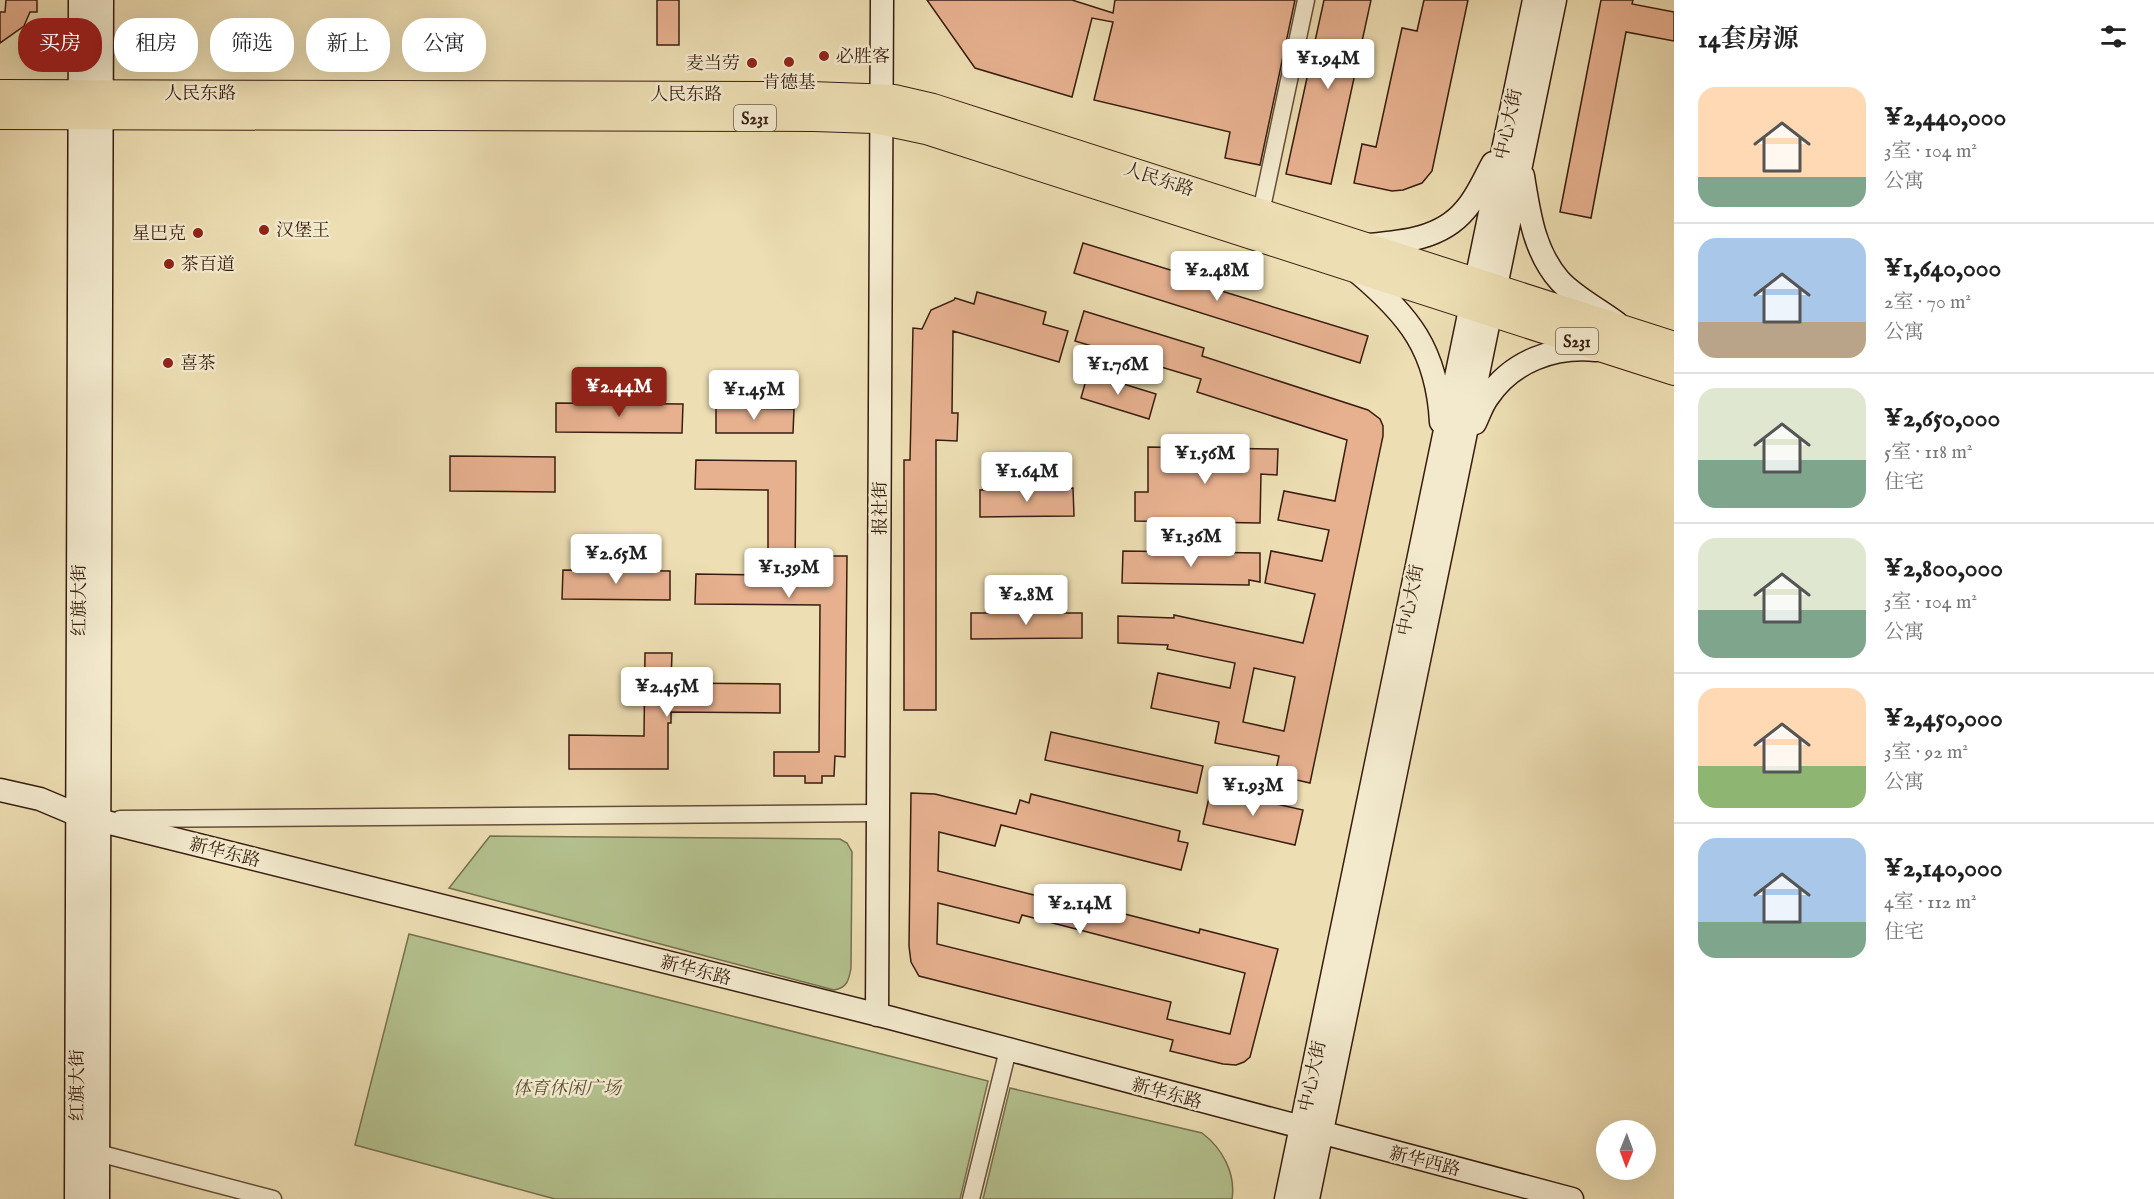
<!DOCTYPE html>
<html lang="zh">
<head>
<meta charset="utf-8">
<style>
	:root { --surface:#fff; --page:#f2f2f2; --text:#222; --muted:#767676; --line:#e0e0e0; --accent:#8f2418 }
	body { margin:0; font-family:"IM FELL English","Noto Serif SC",serif; background:var(--page); color:var(--text); height:100vh; display:flex; flex-direction:column; font-size:22px; white-space:nowrap }
	* { box-sizing:border-box; margin:0 }
	p { font-size:20px; color:var(--muted) }
	.icon { flex:none; width:33px; height:33px; fill:none; stroke:currentColor; stroke-width:2; stroke-linecap:round; stroke-linejoin:round }
	.map { position:relative; flex:1; overflow:hidden }
	.panel { display:flex; flex-direction:column; background:var(--surface); width:480px }
	.panel>* { flex:none }
	.top-card { position:absolute; left:18px; top:18px; width:570px; height:54px; display:flex; gap:12px }
	.needle { width:39px; rotate:181deg }
	.controls { position:absolute; left:1596px; top:1120px; display:grid; gap:12px }
	.controls a { display:grid; place-items:center; width:60px; height:60px; border-radius:50%; background:var(--surface); box-shadow:0 6px 24px #0002; font-size:30px }
	.price { position:absolute; translate:-50% -51px; padding:0 14px; border-radius:6px; background:#fff; color:#222; font-size:20px; line-height:39px; filter:drop-shadow(0 2px 3px #0008) }
	.price::after { content:''; position:absolute; left:50%; top:36px; width:18px; height:14px; margin-left:-9px; background:inherit; clip-path:polygon(0 0,100% 0,50% 100%) }
	.price.active { background:var(--accent); color:#fff }
	ul { padding:0; list-style:none }
	li { display:flex; align-items:center; gap:18px; height:150px; padding:0 24px }
	li+li { border-top:2px solid var(--line) }
	li span { display:grid; place-items:center; flex:none; width:168px; height:120px; border-radius:18px; color:#555 }
	li>.icon { margin-inline-start:auto }
	span .icon { width:72px; height:72px; fill:#fffc; stroke-width:1 }
	li b { font-size:26px }
	h2 { display:flex; justify-content:space-between; align-items:center; height:72px; padding:0 24px; font-size:26px }
	.pill { padding:0 21px; border-radius:24px; background:var(--surface); box-shadow:0 6px 24px #0002; font-size:21px; line-height:54px }
	.pill.active { background:var(--accent); color:#fff }
	main { display:flex; flex:1; min-height:0 }
	.map>svg:first-child { display:block }
	.green { fill:#b4c28f; stroke:#76704f; stroke-width:1.5 }
	.building { fill:#e7b190; stroke:#381d0f; stroke-width:1.5; fill-rule:evenodd }
	.lines { fill:none; stroke-linecap:round; stroke-linejoin:round }
	.street-casing { stroke:#654d38; stroke-width:19 }
	.secondary-casing { stroke:#381d0f; stroke-width:25 }
	.primary-casing { stroke:#381d0f; stroke-width:28 }
	.street { stroke:#f3eace; stroke-width:16 }
	.secondary { stroke:#f3eace; stroke-width:22 }
	.primary { stroke:#eddeb3; stroke-width:26 }
	.poi-dot { fill:#8f2418; stroke:#f3eace; stroke-width:2 }
	.labels { text-anchor:middle; stroke-width:5; stroke-linejoin:round; paint-order:stroke }
	.shield { fill:#f3eace; stroke:#705a48; stroke-width:1.5 }
	.shield-label { font-size:16px; font-weight:bold; fill:#381d0f }
	.poi-label { font-size:18px; fill:#381d0f; stroke:#f3eace; text-anchor:start }
	.street-label { font-size:18px; fill:#381d0f; stroke:#f3eace }
	.park-label { font-size:18px; font-style:italic; fill:#5d4f35; stroke:#f3eace }
</style>
</head>
<body>
<main>
<div class="map">
<svg width="1674" height="1199" viewBox="0 0 1674 1199">
	<rect width="100%" height="100%" fill="#eddeb3"/>
	<filter id="stains"><feTurbulence type="fractalNoise" baseFrequency=".00333" numOctaves="4"/><feColorMatrix values="0 0 0 0 .2 0 0 0 0 .09 0 0 0 0 .02 0 0 0 .5 -.17"/></filter>
	<radialGradient id="worn" r=".72"><stop offset=".6" stop-color="#630" stop-opacity="0"/><stop offset="1" stop-color="#630" stop-opacity=".3"/></radialGradient>
	<path class="green" d="M 490,836 L 840,839 L 847,843 L 852,852 L 851,968 C 849,980 847,988 834,990 L 449,888 Z
		M 409,934 L 988,1081 L 960,1199 L 555,1199 L 355,1145 Z
		M 1010,1088 L 1202,1133 C 1222,1148 1236,1173 1232,1199 L 983,1199 Z"/>
	<path class="building" d="M 6,0 L 37,0 L 37,12 L 30,12 L 24,26 L 0,43 L 0,12 L 5,12 Z
		M 657,0 L 679,0 L 679,45 L 657,45 Z
		M 927,0 L 1072,0 L 1113,13 L 1115,0 L 1295,0 L 1260,165 L 1225,158 L 1230,132 L 1094,100 L 1113,22 L 1092,18 L 1072,97 L 975,68 Z
		M 1324,0 L 1371,0 L 1331,184 L 1286,174 Z
		M 1424,0 L 1468,0 L 1432,171 L 1422,183 L 1403,190 L 1392,191 L 1354,183 L 1362,144 L 1376,147 L 1402,28 L 1417,31 Z
		M 1601,0 L 1633,0 L 1632,4 L 1674,12 L 1674,41 L 1626,32 L 1591,218 L 1560,212 Z
		M 1083,243 L 1219,285 L 1218,290 L 1368,336 L 1360,363 L 1074,273 Z
		M 977,292 L 1046,312 L 1043,324 L 1068,331 L 1059,362 L 953,331 L 952,413 L 958,413 L 957,441 L 936,440 L 936,710 L 904,710 L 904,460 L 910,460 L 913,328 L 922,329 L 931,310 L 954,300 L 955,298 L 974,304 Z
		M 1084,311 L 1204,348 L 1202,356 L 1368,410 L 1380,419 L 1383,426 L 1383,436 L 1310,783 L 1275,775 L 1279,756 L 1215,743 L 1219,722 L 1151,708 L 1158,673 L 1230,688 L 1235,663 L 1167,649 L 1168,645 L 1118,643 L 1118,616 L 1174,618 L 1174,615 L 1303,643 L 1315,594 L 1265,583 L 1271,551 L 1322,561 L 1329,530 L 1278,520 L 1284,491 L 1335,501 L 1347,440 L 1197,392 L 1201,379 L 1075,341 ZM 1254,668 L 1295,677 L 1284,731 L 1243,722 Z
		M 1088,373 L 1156,394 L 1149,419 L 1081,398 Z
		M 556,403 L 683,404 L 682,433 L 556,432 Z
		M 716,408 L 794,409 L 793,433 L 716,433 Z
		M 1148,447 L 1278,449 L 1277,475 L 1261,474 L 1260,523 L 1135,521 L 1135,492 L 1148,492 Z
		M 450,456 L 555,457 L 555,492 L 450,491 Z
		M 696,460 L 796,461 L 795,575 L 820,575 L 821,556 L 847,556 L 845,757 L 835,756 L 834,776 L 822,776 L 822,783 L 805,783 L 805,776 L 774,776 L 774,752 L 819,752 L 820,605 L 695,604 L 696,574 L 768,575 L 768,490 L 695,489 Z
		M 1073,488 L 1074,516 L 980,517 L 980,490 Z
		M 1123,551 L 1260,553 L 1260,582 L 1249,580 L 1249,585 L 1122,583 Z
		M 563,570 L 670,571 L 670,600 L 562,599 Z
		M 971,613 L 1082,613 L 1082,638 L 971,639 Z
		M 645,653 L 672,653 L 671,683 L 780,684 L 780,713 L 671,712 L 671,723 L 668,723 L 668,769 L 569,769 L 569,735 L 644,736 Z
		M 1051,732 L 1203,766 L 1197,793 L 1045,760 Z
		M 1211,789 L 1303,810 L 1295,845 L 1203,824 Z
		M 911,793 L 935,794 L 1016,814 L 1020,800 L 1029,803 L 1031,794 L 1180,831 L 1178,841 L 1188,843 L 1181,870 L 1001,825 L 995,846 L 939,832 L 938,871 L 1038,896 L 1039,892 L 1199,933 L 1200,929 L 1278,949 L 1250,1057 L 1244,1062 L 1236,1065 L 1223,1064 L 1170,1051 L 1173,1040 L 919,976 L 911,962 L 909,946 ZM 938,903 L 1019,923 L 1022,915 L 1245,973 L 1230,1034 L 1167,1019 L 1171,1002 L 937,944 Z"/>
	<g class="lines">
		<defs>
			<path id="street" d="M 1261,212 L 1306,0
				M 120,819 L 878,813
				M 98,1153 L 273,1199
				M 971,1199 L 1008,1050"/>
			<path id="secondary" d="M 1523,176 C 1529,213 1534,252 1560,281 C 1575,297 1598,309 1617,323
				M 1368,245 C 1402,242 1441,239 1465,210 C 1477,197 1484,179 1493,163
				M 1356,271 C 1409,315 1437,350 1441,422
				M 1475,423 C 1479,415 1482,405 1488,397 C 1512,361 1554,346 1596,350
				M 0,790 L 40,799 L 78,815 L 891,1018 L 1572,1199
				M 877,1015 L 882,0
				M 76,1199 L 80,0
				M 98,1199 L 102,0
				M 1286,1199 L 1534,0
				M 1308,1199 L 1555,0"/>
			<path id="primary" d="M 0,93 L 811,95 L 894,98 L 933,107 L 1674,345
				M 0,116 L 814,118 L 874,120 L 926,131 L 1674,372"/>
		</defs>
		<use href="#street" class="street-casing"/>
		<use href="#secondary" class="secondary-casing"/>
		<use href="#primary" class="primary-casing"/>
		<use href="#street" class="street"/>
		<use href="#secondary" class="secondary"/>
		<use href="#primary" class="primary"/>
	</g>
	<g class="poi-dot">
		<circle cx="824" cy="56" r="6"/>
		<circle cx="789" cy="62" r="6"/>
		<circle cx="752" cy="63" r="6"/>
		<circle cx="264" cy="230" r="6"/>
		<circle cx="198" cy="233" r="6"/>
		<circle cx="169" cy="264" r="6"/>
		<circle cx="168" cy="363" r="6"/>
	</g>
	<g class="labels">
		<g class="shield">
			<rect x="734" y="105" width="42" height="26" rx="4.5"/>
			<rect x="1556" y="328" width="42" height="26" rx="4.5"/>
		</g>
		<g class="shield-label">
			<text x="755" y="124">S231</text>
			<text x="1577" y="347">S231</text>
		</g>
		<g class="poi-label">
			<text x="836" y="62">必胜客</text>
			<text x="740" y="69" text-anchor="end">麦当劳</text>
			<text x="789" y="88" text-anchor="middle">肯德基</text>
			<text x="276" y="236">汉堡王</text>
			<text x="186" y="239" text-anchor="end">星巴克</text>
			<text x="181" y="270">茶百道</text>
			<text x="180" y="369">喜茶</text>
		</g>
		<g class="street-label">
			<text x="200" y="99">人民东路</text>
			<text x="686" y="100">人民东路</text>
			<text transform="translate(1508 124) rotate(-78)" y="6">中心大街</text>
			<text transform="translate(1159 179) rotate(18)" y="6">人民东路</text>
			<text transform="translate(880 508) rotate(-90)" y="6">报社街</text>
			<text transform="translate(79 600) rotate(-90)" y="6">红旗大街</text>
			<text transform="translate(1410 600) rotate(-79)" y="6">中心大街</text>
			<text transform="translate(225 852) rotate(14)" y="6">新华东路</text>
			<text transform="translate(696 970) rotate(14)" y="6">新华东路</text>
			<text transform="translate(1312 1076) rotate(-78)" y="6">中心大街</text>
			<text transform="translate(77 1085) rotate(-90)" y="6">红旗大街</text>
			<text transform="translate(1167 1093) rotate(15)" y="6">新华东路</text>
			<text transform="translate(1425 1161) rotate(14)" y="6">新华西路</text>
		</g>
		<g class="park-label">
			<text x="567" y="1094">体育休闲广场</text>
		</g>
	</g>
	<rect width="100%" height="100%" filter="url(#stains)"/>
	<rect width="100%" height="100%" fill="url(#worn)"/>
</svg>
<div class="controls">
<a><svg class="needle" viewBox="-14 -14 28 28"><path d="M0-13l5 13h-10z" fill="#e53935"/><path d="M0 13l5-13h-10z" fill="#767676"/></svg></a>
</div>
<b class="price" style="left:1328px;top:90px">¥1.94M</b>
<b class="price" style="left:1217px;top:302px">¥2.48M</b>
<b class="price" style="left:1118px;top:396px">¥1.76M</b>
<b class="price active" style="left:619px;top:418px">¥2.44M</b>
<b class="price" style="left:754px;top:421px">¥1.45M</b>
<b class="price" style="left:1205px;top:485px">¥1.56M</b>
<b class="price" style="left:1027px;top:503px">¥1.64M</b>
<b class="price" style="left:1191px;top:568px">¥1.36M</b>
<b class="price" style="left:616px;top:585px">¥2.65M</b>
<b class="price" style="left:789px;top:599px">¥1.39M</b>
<b class="price" style="left:1026px;top:626px">¥2.8M</b>
<b class="price" style="left:667px;top:718px">¥2.45M</b>
<b class="price" style="left:1253px;top:817px">¥1.93M</b>
<b class="price" style="left:1080px;top:935px">¥2.14M</b>
<div class="top-card">
<a class="pill active">买房</a>
<a class="pill">租房</a>
<a class="pill">筛选</a>
<a class="pill">新上</a>
<a class="pill">公寓</a>
</div>
</div>
<section class="panel">
<h2>14套房源<svg class="icon" aria-label="filters" viewBox="0 0 24 24"><path d="M4 7h16M4 17h16"/><circle cx="9" cy="7" r="2"/><circle cx="15" cy="17" r="2"/></svg></h2>
<ul>
<li><span style="background:linear-gradient(#ffd9b3 75%,#7fa58c 0)"><svg class="icon" aria-label="home" viewBox="0 0 24 24"><path d="M3 11l9-7 9 7M6 9v11h12V9"/></svg></span><div><b>¥2,440,000</b><p>3室 · 104 m²</p><p>公寓</p></div></li>
<li><span style="background:linear-gradient(#a9c7e8 70%,#b9a48a 0)"><svg class="icon" aria-label="home" viewBox="0 0 24 24"><path d="M3 11l9-7 9 7M6 9v11h12V9"/></svg></span><div><b>¥1,640,000</b><p>2室 · 70 m²</p><p>公寓</p></div></li>
<li><span style="background:linear-gradient(#dfe7d0 60%,#7fa58c 0)"><svg class="icon" aria-label="home" viewBox="0 0 24 24"><path d="M3 11l9-7 9 7M6 9v11h12V9"/></svg></span><div><b>¥2,650,000</b><p>5室 · 118 m²</p><p>住宅</p></div></li>
<li><span style="background:linear-gradient(#dfe7d0 60%,#7fa58c 0)"><svg class="icon" aria-label="home" viewBox="0 0 24 24"><path d="M3 11l9-7 9 7M6 9v11h12V9"/></svg></span><div><b>¥2,800,000</b><p>3室 · 104 m²</p><p>公寓</p></div></li>
<li><span style="background:linear-gradient(#ffd9b3 65%,#8fb573 0)"><svg class="icon" aria-label="home" viewBox="0 0 24 24"><path d="M3 11l9-7 9 7M6 9v11h12V9"/></svg></span><div><b>¥2,450,000</b><p>3室 · 92 m²</p><p>公寓</p></div></li>
<li><span style="background:linear-gradient(#a9c7e8 70%,#7fa58c 0)"><svg class="icon" aria-label="home" viewBox="0 0 24 24"><path d="M3 11l9-7 9 7M6 9v11h12V9"/></svg></span><div><b>¥2,140,000</b><p>4室 · 112 m²</p><p>住宅</p></div></li>
</ul>
</section>
</main>
</body>
</html>
